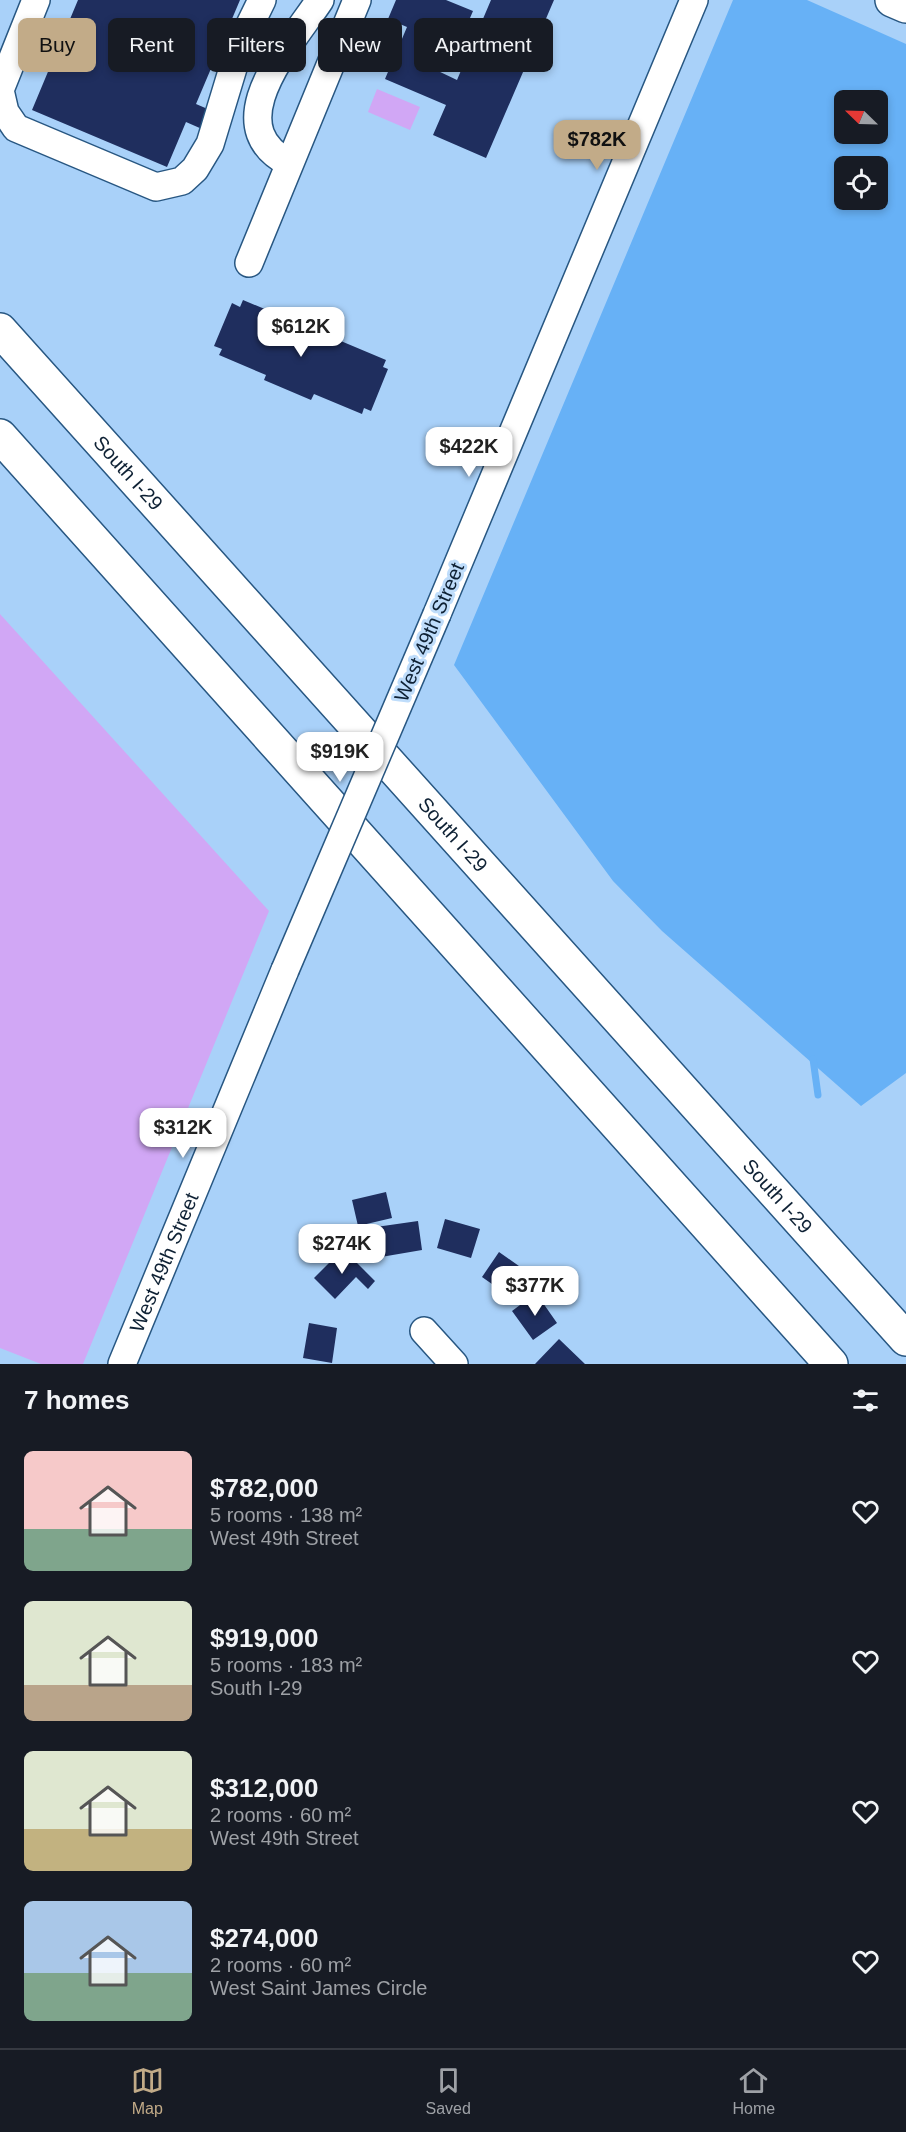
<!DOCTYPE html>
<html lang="en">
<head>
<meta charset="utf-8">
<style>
	:root { --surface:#171b24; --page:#20242c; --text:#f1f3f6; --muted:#9ea1a6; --line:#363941; --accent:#c2ab88 }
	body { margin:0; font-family:Helvetica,sans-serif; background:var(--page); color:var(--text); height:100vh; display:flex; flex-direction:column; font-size:22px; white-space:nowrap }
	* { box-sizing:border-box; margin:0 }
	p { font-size:20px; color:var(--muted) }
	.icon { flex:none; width:33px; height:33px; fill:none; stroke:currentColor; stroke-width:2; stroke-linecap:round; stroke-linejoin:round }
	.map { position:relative; height:1364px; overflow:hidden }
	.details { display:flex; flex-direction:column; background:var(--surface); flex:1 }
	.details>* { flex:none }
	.banner { position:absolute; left:18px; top:18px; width:600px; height:54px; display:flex; gap:12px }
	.needle { width:39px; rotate:293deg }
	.fabs { position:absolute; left:834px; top:90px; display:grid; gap:12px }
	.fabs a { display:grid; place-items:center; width:54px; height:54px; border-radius:9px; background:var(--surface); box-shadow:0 3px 9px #0003; font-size:30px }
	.price { position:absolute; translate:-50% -51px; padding:0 14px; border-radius:12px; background:#fff; color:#222; font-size:20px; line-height:39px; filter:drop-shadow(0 2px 3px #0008) }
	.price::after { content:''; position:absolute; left:50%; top:36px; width:18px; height:14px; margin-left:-9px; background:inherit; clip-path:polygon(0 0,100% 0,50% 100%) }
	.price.on { background:var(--accent); color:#111 }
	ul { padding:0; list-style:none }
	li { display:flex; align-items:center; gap:18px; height:150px; padding:0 24px }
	li span { display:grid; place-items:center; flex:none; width:168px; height:120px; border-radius:9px; color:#555 }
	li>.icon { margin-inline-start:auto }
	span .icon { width:72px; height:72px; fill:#fffc; stroke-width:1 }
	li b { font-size:26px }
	h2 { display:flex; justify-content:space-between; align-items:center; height:72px; padding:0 24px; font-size:26px }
	.tag { padding:0 21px; border-radius:9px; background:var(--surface); box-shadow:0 3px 9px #0003; font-size:21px; line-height:54px }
	.tag.on { background:var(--accent); color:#111 }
	.menu { display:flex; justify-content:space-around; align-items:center; height:84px; border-top:2px solid var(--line); background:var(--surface); font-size:16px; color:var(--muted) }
	.menu a { display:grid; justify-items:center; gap:3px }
	.menu .on { color:var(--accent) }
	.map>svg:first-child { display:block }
	.green { fill:#d1a7f5 }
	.water { fill:#67b1f6; fill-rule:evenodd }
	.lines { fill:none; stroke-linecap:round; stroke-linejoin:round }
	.stream { stroke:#67b1f6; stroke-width:7 }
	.building { fill:#1f2e5e }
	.minor-casing { stroke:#285782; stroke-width:30 }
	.major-casing { stroke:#285782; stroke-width:36 }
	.highway-casing { stroke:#285782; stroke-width:36 }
	.minor { stroke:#fff; stroke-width:27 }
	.major { stroke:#fff; stroke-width:33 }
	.highway { stroke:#fff; stroke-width:33 }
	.minor-bridge-casing { stroke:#285782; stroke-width:30; stroke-linecap:butt }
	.minor-bridge { stroke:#fff; stroke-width:27 }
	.labels { text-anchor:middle; stroke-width:6; stroke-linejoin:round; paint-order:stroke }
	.street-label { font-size:20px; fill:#0e2134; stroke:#bfddfb }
</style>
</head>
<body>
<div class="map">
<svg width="906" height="1364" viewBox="0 0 906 1364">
	<rect width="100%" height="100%" fill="#a9d1f9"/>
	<path class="green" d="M 377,89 L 420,107 L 410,130 L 368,112 Z
		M 0,614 L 269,911 L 83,1364 L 41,1364 L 0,1348 Z"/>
	<path class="water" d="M 733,0 L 807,0 L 906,44 L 906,1073 L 861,1106 L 662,931 L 613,881 L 454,665 ZM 844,100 L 878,100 L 878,134 L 844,134 ZM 844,166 L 878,166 L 878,200 L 844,200 Z"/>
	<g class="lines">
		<path class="stream" d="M 813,1059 L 818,1095"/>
	</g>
	<path class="building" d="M 78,0 L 240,0 L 196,104 L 210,110 L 202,129 L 186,122 L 167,167 L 32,110 Z
		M 396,0 L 446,0 L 473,11 L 458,46 L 448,41 L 436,70 L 457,80 L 491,0 L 554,0 L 486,158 L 433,135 L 446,105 L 385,79 L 407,27 L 388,19 Z
		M 243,300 L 386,360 L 383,367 L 388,369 L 371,411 L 364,408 L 362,414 L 314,394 L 311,400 L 264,380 L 266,375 L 219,355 L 222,349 L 214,346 L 232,303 L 240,307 Z
		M 386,1192 L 392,1218 L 358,1226 L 352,1200 Z
		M 445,1219 L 480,1229 L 471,1258 L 437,1248 Z
		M 418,1221 L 422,1250 L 381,1257 L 376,1227 Z
		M 343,1249 L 375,1281 L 368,1289 L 356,1277 L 335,1299 L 314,1278 Z
		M 499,1252 L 526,1271 L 509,1296 L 482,1277 Z
		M 536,1293 L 557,1323 L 533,1340 L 512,1311 Z
		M 309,1323 L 337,1328 L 332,1363 L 303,1358 Z
		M 559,1339 L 585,1364 L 535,1364 Z"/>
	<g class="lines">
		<defs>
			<g id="minor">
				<path d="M 36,0 L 0,90 L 5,112 L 16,128 L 156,187 L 182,181 L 195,169 L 210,144 L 240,45 L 262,0"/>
				<path d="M 289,163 C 215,125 292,43 320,0"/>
				<path d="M 249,263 L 357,0"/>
				<path d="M 437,614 L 694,0"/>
				<path d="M 424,1331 L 454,1364"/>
				<path id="s1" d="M 122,1364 L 285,970"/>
			</g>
			<path id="major" d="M 892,0 L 906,6"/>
			<g id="highway">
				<path id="s2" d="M 0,330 L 906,1339"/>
				<path d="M 0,436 L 831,1364"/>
			</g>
		</defs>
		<use href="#minor" class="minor-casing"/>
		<use href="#major" class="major-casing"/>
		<use href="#highway" class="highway-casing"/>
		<use href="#minor" class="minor"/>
		<use href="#major" class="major"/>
		<use href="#highway" class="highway"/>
		<defs>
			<path id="minor-bridge" d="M 285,970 L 437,614"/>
		</defs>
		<use href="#minor-bridge" class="minor-bridge-casing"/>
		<use href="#minor-bridge" class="minor-bridge"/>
	</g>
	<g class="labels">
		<g class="street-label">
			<text dy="7" stroke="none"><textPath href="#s2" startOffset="192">South I-29</textPath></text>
			<text transform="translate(429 632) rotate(-67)" y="7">West 49th Street</text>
			<text dy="7" stroke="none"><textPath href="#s2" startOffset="678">South I-29</textPath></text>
			<text dy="7" stroke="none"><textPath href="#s2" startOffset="1164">South I-29</textPath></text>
			<text dy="7" stroke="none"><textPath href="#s1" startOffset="110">West 49th Street</textPath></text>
		</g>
	</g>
</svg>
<div class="fabs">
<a><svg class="needle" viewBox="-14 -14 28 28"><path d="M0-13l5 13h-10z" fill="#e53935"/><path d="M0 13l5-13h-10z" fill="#9ea1a6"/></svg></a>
<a><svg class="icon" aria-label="locate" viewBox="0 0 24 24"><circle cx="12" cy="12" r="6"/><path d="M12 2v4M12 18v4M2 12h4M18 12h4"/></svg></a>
</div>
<b class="price on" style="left:597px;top:171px">$782K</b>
<b class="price" style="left:301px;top:358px">$612K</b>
<b class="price" style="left:469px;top:478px">$422K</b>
<b class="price" style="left:340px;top:783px">$919K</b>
<b class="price" style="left:183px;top:1159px">$312K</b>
<b class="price" style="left:342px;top:1275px">$274K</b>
<b class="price" style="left:535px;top:1317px">$377K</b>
<div class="banner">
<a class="tag on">Buy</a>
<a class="tag">Rent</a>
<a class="tag">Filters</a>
<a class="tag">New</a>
<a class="tag">Apartment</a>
</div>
</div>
<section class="details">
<h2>7 homes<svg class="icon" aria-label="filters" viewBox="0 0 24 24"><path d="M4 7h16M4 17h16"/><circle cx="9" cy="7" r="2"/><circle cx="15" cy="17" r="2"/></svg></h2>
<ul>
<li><span style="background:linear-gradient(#f6c9c9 65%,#7fa58c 0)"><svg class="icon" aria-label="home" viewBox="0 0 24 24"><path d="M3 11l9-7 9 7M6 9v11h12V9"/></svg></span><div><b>$782,000</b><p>5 rooms · 138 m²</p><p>West 49th Street</p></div><svg class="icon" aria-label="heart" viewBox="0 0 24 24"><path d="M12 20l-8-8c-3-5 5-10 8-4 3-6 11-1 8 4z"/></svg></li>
<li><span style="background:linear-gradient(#dfe7d0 70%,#b9a48a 0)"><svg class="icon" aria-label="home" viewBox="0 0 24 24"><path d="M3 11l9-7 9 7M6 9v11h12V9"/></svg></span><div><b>$919,000</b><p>5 rooms · 183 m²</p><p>South I-29</p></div><svg class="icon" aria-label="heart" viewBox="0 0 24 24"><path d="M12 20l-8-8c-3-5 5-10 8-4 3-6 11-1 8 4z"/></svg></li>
<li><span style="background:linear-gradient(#dfe7d0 65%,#c2b280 0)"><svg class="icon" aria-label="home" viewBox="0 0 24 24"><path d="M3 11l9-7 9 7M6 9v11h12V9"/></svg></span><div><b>$312,000</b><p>2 rooms · 60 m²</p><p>West 49th Street</p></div><svg class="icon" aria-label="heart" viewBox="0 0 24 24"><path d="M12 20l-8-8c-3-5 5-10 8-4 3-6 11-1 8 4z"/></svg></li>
<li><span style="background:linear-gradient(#a9c7e8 60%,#7fa58c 0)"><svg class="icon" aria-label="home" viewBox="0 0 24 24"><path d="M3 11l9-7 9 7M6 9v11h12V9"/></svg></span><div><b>$274,000</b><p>2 rooms · 60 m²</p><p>West Saint James Circle</p></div><svg class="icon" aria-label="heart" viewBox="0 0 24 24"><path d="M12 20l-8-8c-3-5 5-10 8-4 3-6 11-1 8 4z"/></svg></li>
</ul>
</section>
<nav class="menu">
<a class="on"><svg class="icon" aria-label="map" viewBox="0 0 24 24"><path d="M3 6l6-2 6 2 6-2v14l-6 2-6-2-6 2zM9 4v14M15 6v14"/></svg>Map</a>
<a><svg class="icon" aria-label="saved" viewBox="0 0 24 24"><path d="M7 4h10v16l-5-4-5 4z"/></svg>Saved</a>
<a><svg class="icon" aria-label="home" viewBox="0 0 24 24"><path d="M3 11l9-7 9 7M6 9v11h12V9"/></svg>Home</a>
</nav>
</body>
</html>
